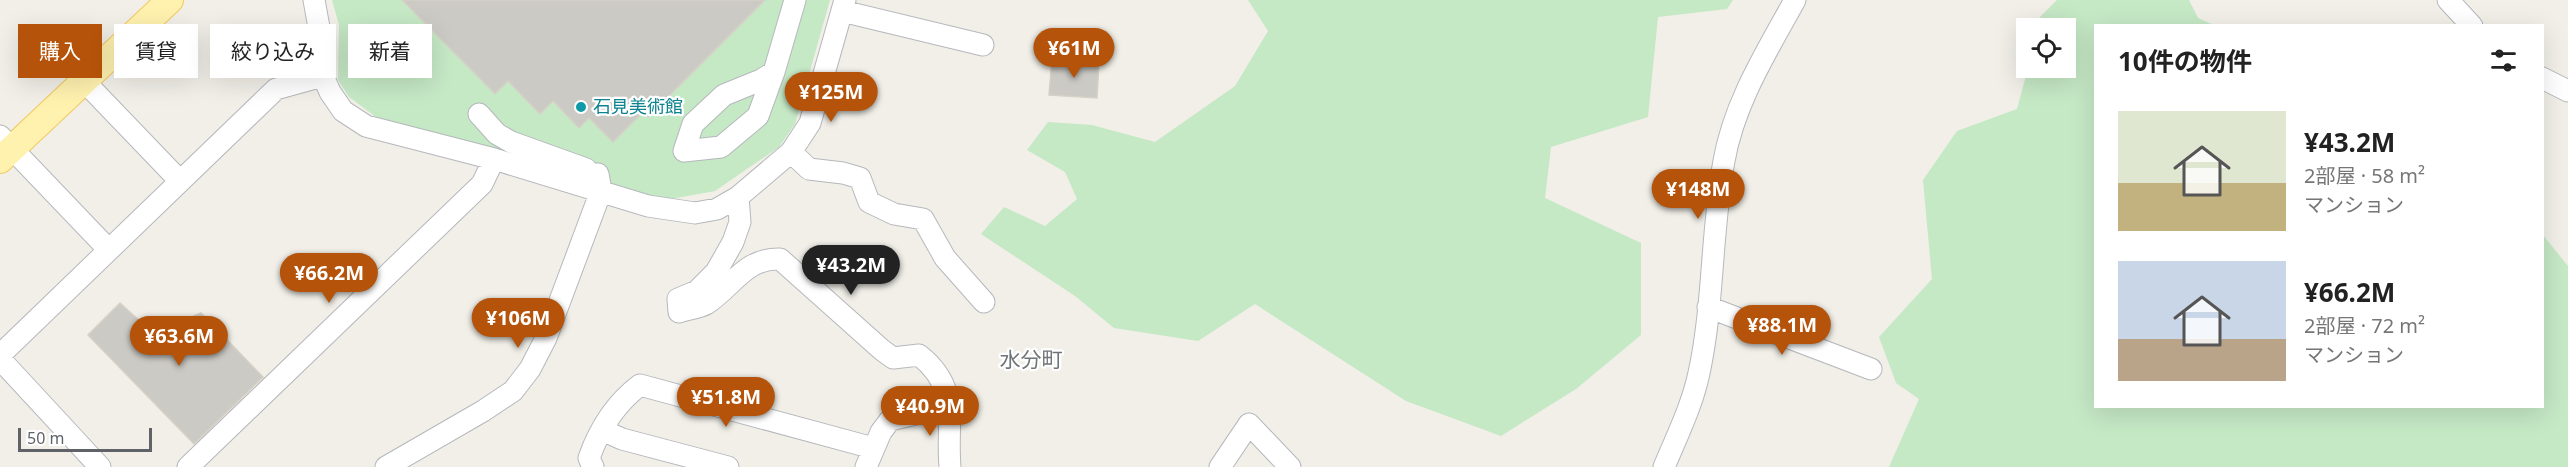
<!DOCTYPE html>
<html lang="ja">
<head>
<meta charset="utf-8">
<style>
	:root { --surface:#fff; --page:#f6f6f6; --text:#222; --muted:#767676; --accent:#b45309 }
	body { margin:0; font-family:"Noto Sans","Noto Sans JP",sans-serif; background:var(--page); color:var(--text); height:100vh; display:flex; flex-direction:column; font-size:22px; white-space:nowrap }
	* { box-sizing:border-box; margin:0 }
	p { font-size:20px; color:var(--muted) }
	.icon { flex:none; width:33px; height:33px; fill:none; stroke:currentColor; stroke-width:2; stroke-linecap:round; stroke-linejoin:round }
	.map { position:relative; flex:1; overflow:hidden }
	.panel { position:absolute; left:2094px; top:24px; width:450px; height:384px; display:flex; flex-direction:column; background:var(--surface); border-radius:0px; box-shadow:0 6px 24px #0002 }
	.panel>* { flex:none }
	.top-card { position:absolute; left:18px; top:24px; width:570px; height:54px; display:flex; gap:12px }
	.fabs { position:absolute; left:2016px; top:18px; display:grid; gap:12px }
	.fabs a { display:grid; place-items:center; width:60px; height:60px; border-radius:0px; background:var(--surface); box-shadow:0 6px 24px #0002; font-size:30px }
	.scale { position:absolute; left:18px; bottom:15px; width:134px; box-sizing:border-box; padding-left:6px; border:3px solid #5f6368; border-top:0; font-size:16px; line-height:21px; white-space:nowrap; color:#5f6368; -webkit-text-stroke:4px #fff; paint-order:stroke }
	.price { position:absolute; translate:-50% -51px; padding:0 14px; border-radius:21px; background:var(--accent); color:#fff; font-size:20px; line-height:39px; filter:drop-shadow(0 2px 3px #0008) }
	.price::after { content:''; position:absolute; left:50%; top:36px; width:18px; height:14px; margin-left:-9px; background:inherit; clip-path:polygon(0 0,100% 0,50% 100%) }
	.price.selected { background:#222; color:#fff }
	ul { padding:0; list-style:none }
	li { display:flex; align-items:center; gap:18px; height:150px; padding:0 24px }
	li span { display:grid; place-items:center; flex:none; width:168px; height:120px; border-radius:0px; color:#555 }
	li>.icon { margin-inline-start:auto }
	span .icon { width:72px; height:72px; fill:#fffc; stroke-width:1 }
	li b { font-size:26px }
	h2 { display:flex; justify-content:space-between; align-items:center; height:72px; padding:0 24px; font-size:26px }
	.pill { padding:0 21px; border-radius:0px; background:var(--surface); box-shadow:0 6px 24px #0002; font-size:21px; line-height:54px }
	.pill.selected { background:var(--accent); color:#fff }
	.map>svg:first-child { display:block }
	.green { fill:#c5e8c5 }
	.building { fill:#cccac5; stroke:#d6d1c6; stroke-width:1.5 }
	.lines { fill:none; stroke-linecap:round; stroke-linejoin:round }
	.minor-casing { stroke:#b5b8bc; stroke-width:23 }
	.major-casing { stroke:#f2c960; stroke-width:28 }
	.minor { stroke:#fff; stroke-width:21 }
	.major { stroke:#fff2af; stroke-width:26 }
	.culture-dot { fill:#0f9aa8; stroke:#fff; stroke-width:2 }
	.labels { text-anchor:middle; stroke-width:4.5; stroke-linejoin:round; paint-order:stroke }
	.culture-label { font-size:18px; fill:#0d838f; stroke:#fff; text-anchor:start }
	.quarter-label { font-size:21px; fill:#70757a; stroke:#fff }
</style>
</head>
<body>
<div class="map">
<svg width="2568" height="467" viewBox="0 0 2568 467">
	<rect width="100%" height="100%" fill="#f1efe8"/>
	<path class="green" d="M 332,0 L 830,0 L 795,124 L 779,147 L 715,191 L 671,199 L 635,193 L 376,117 L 349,97 L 338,80 L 339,25 Z
		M 1248,0 L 1733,0 L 1727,9 L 1658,17 L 1648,117 L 1551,147 L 1545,198 L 1641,243 L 1641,335 L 1576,389 L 1501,436 L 1406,401 L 1255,304 L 1198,341 L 1114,328 L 1075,296 L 981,234 L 1004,207 L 1045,226 L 1077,199 L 1065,172 L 1027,150 L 1048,122 L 1092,125 L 1155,142 L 1235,86 L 1268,31 Z
		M 2057,0 L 2189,0 L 2198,18 L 2214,25 L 2096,26 L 2096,406 L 2542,406 L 2543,235 L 2568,266 L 2568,467 L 1889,467 L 1919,399 L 1896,383 L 1879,337 L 1932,279 L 1923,180 L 1957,131 L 2017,109 L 2028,68 L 2066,68 L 2066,28 L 2037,28 L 2040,17 Z"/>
	<path class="building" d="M 402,0 L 765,0 L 648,117 L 643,112 L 613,142 L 589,118 L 579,128 L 553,101 L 540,114 L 508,81 L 495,94 Z
		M 1052,58 L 1099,63 L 1097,98 L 1049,95 Z
		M 120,303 L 142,323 L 163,319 L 178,323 L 201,313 L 263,377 L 194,444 L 88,335 Z"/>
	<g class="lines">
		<defs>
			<path id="minor" d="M 314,0 L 320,33 L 323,76
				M 2448,0 L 2472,26
				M 842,11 L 983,45
				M 774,72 L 761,80 L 724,95 L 693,124 L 684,151 L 721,147 L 758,116 L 774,72 L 795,0
				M 2542,78 L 2568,91
				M 84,81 L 180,181
				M 0,136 L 109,250
				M 791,152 L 809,169 L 843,173 L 860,178 L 869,202 L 894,214 L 923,219 L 945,258 L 984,302
				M 738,197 L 740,222 L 733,242 L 716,272 L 697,291 L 678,299 L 679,312 C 688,309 699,308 706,304 C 733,287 744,258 780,259 L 882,350 L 893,358 L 919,355 C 961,388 946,422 950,467
				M 1708,307 L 1871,369
				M 0,355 L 276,89 L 323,76 L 330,92 L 343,111 L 366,126 L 494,159 L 648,206 L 695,213 L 717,209 L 738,197 L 791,152 L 810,123 L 845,0
				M 0,359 L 100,467
				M 602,430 L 622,439 L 728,467
				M 188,467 L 482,184 L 494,159
				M 386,467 L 483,411 L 513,391 L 530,369 L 546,338 L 601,191 L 598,174 L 591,175 L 586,169 L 511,142 L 497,134 L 479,114
				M 593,467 L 589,458 C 599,430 616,403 640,385 L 873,448
				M 866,467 L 881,432 L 890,420 L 950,406
				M 1220,467 L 1249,424 L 1290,467
				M 1664,467 C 1677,436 1692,406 1699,373 C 1714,304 1711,231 1724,161 C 1734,103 1767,51 1795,0"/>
			<path id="major" d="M 0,160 L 170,0"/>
		</defs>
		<use href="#minor" class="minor-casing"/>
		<use href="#major" class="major-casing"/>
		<use href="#minor" class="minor"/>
		<use href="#major" class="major"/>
	</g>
	<circle class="culture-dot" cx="581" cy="107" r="6"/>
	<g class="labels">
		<g class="culture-label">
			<text x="593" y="113">石見美術館</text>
		</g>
		<g class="quarter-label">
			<text x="1031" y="367">水分町</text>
		</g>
	</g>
</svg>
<div class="fabs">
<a><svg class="icon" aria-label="locate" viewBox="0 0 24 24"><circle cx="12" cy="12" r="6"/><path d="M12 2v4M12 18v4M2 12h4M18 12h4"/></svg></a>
</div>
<div class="scale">50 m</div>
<b class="price" style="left:1074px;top:79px">¥61M</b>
<b class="price" style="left:831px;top:123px">¥125M</b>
<b class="price" style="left:1698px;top:220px">¥148M</b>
<b class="price selected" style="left:851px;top:296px">¥43.2M</b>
<b class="price" style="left:329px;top:304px">¥66.2M</b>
<b class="price" style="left:518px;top:349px">¥106M</b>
<b class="price" style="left:1782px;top:356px">¥88.1M</b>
<b class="price" style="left:179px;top:367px">¥63.6M</b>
<b class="price" style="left:726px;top:428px">¥51.8M</b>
<b class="price" style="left:930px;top:437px">¥40.9M</b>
<div class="top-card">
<a class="pill selected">購入</a>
<a class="pill">賃貸</a>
<a class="pill">絞り込み</a>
<a class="pill">新着</a>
</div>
<section class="panel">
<h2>10件の物件<svg class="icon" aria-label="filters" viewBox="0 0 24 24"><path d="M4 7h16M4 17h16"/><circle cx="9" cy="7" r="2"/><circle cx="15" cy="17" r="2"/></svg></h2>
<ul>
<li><span style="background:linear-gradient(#dfe7d0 60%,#c2b280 0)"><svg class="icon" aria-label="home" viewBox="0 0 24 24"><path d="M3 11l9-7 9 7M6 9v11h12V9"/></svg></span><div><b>¥43.2M</b><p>2部屋 · 58 m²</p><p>マンション</p></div></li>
<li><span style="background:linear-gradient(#c9d6e8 65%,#b9a48a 0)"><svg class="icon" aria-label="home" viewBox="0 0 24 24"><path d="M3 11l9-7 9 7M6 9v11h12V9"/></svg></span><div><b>¥66.2M</b><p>2部屋 · 72 m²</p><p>マンション</p></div></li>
</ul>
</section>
</div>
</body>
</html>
